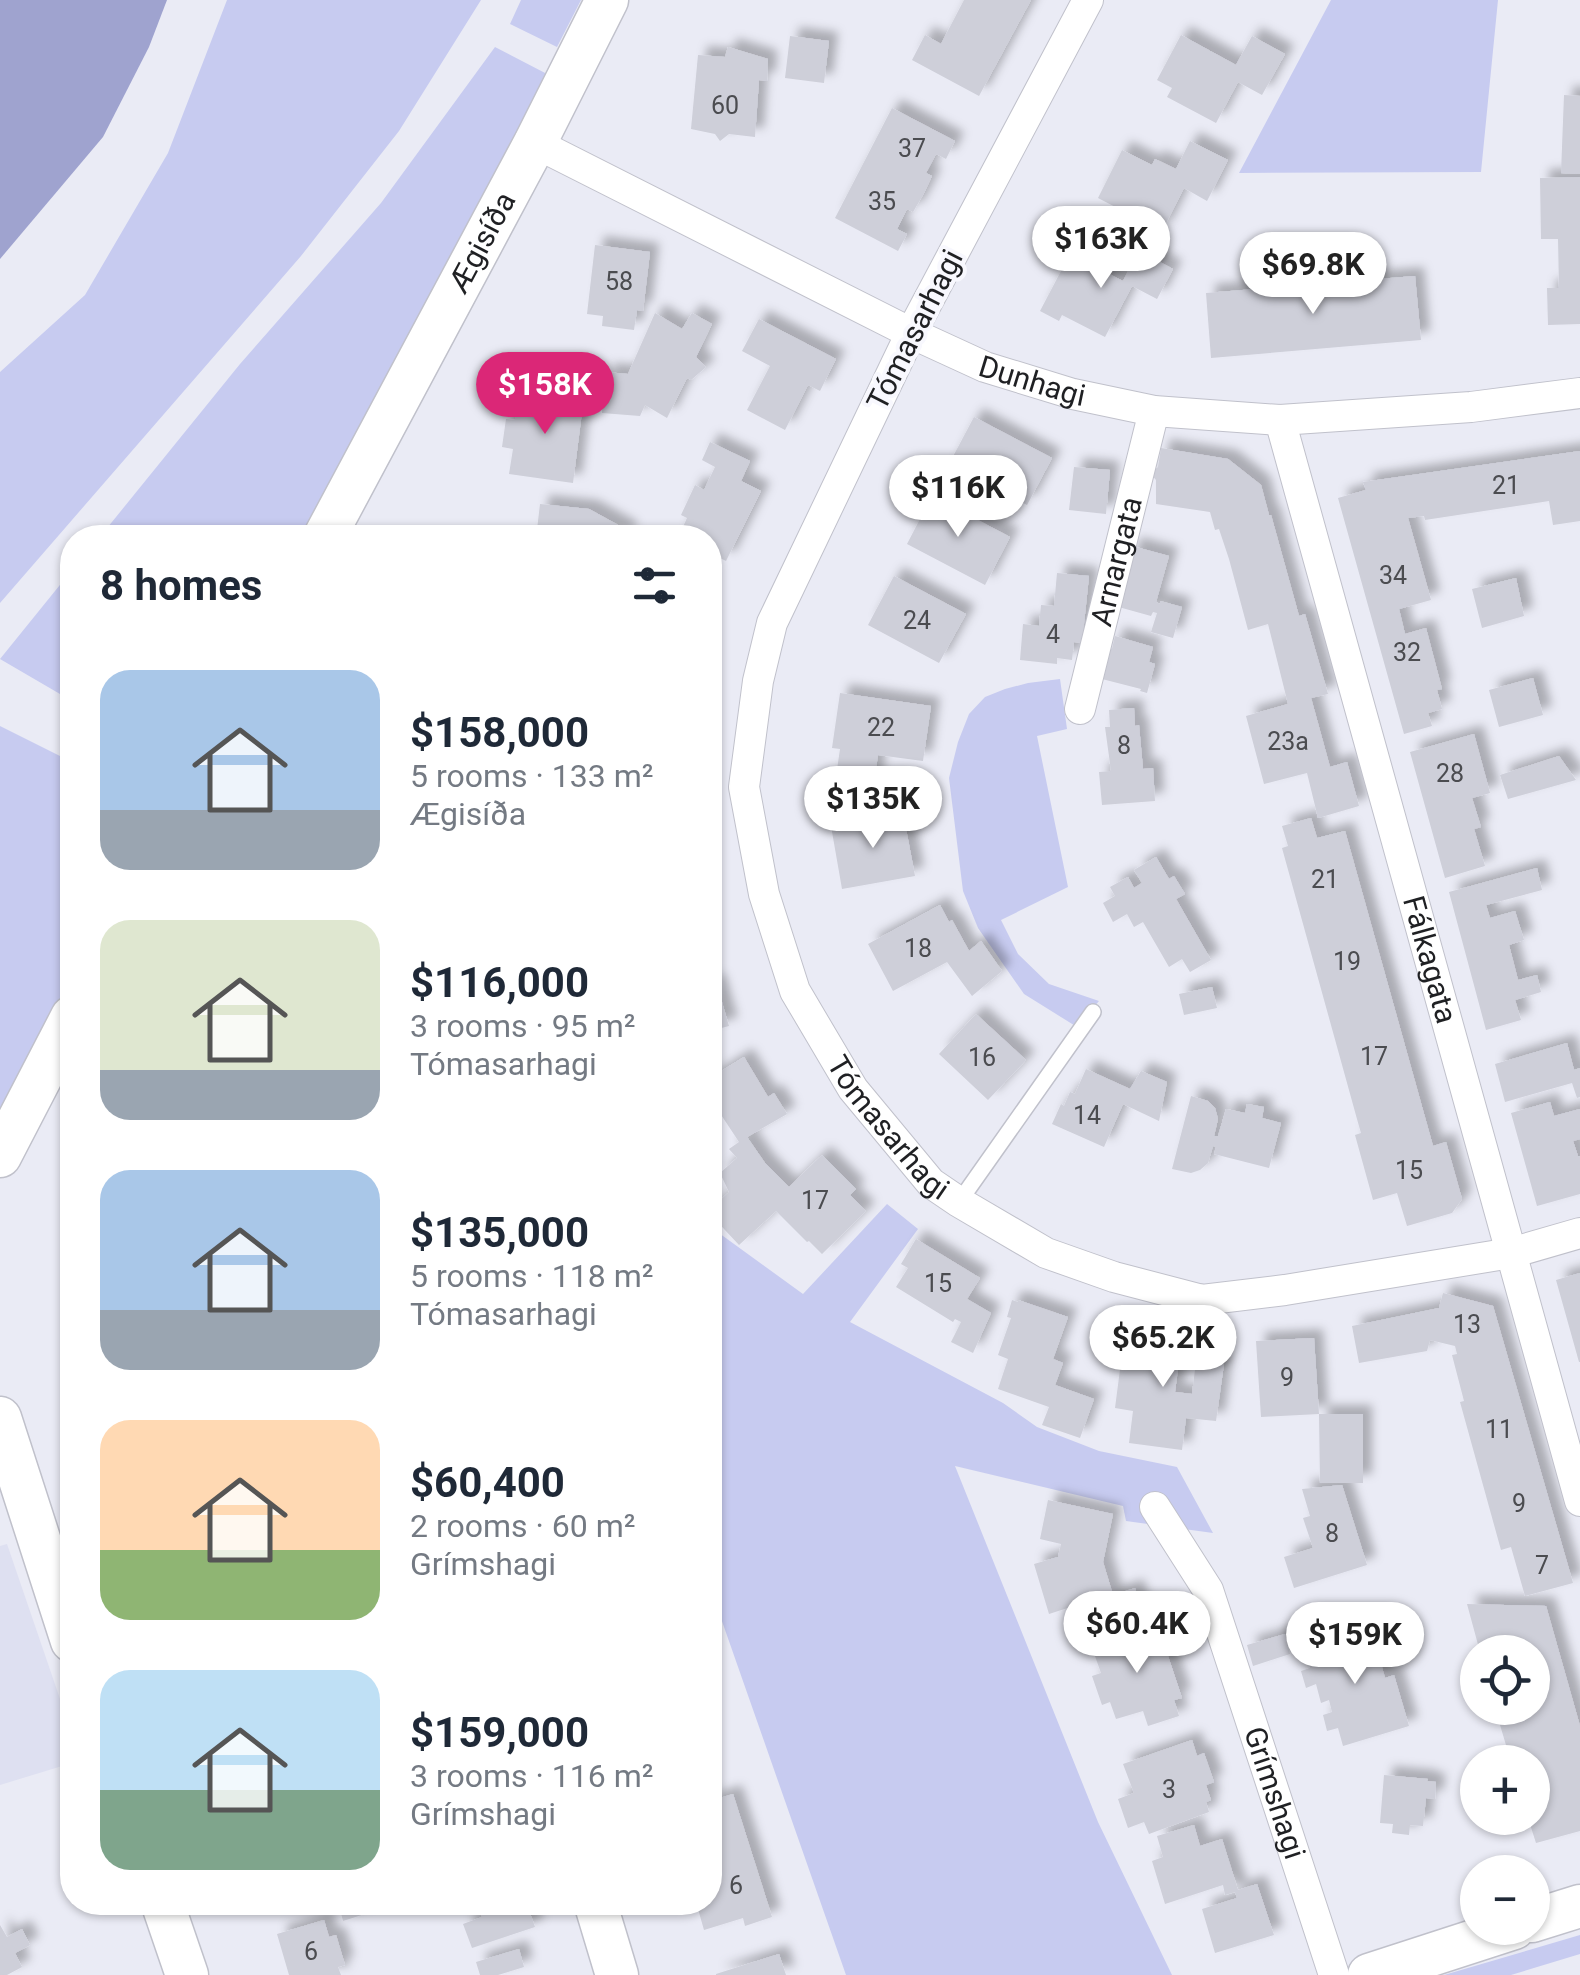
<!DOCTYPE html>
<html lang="en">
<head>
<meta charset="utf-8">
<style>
	:root { --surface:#fff; --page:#f6f6f7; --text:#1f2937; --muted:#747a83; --accent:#db2777 }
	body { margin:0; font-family:Roboto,sans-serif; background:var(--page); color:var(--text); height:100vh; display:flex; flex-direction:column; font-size:38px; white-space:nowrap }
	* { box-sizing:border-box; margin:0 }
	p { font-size:32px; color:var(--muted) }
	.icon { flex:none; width:55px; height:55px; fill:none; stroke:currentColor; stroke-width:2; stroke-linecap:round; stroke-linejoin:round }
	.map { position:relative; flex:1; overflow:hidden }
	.panel { position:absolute; left:60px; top:525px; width:662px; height:1390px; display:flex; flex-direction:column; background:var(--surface); border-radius:40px; box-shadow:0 2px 8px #0004 }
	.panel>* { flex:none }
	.fabs { position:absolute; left:1460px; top:1635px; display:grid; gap:20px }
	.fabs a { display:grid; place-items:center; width:90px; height:90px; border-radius:50%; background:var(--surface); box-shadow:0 2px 8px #0004; font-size:50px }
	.price { position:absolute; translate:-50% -85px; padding:0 22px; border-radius:35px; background:#fff; color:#222; font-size:32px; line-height:65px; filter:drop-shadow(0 2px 5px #0008) }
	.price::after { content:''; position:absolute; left:50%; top:60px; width:30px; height:22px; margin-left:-15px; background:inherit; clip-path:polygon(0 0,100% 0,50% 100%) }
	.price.on { background:var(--accent); color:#fff }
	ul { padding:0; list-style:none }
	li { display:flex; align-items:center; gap:30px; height:250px; padding:0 40px }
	li span { display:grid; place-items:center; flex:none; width:280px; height:200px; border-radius:30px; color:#555 }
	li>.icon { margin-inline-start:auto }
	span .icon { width:120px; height:120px; fill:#fffc; stroke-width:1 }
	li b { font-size:42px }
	h2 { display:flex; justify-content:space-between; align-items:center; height:120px; padding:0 40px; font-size:42px }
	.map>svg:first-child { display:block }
	.built { fill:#dee0f1 }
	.green { fill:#c7cbf0 }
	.water { fill:#9fa3cf }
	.building { fill:#cecfd9; filter:url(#shadow) }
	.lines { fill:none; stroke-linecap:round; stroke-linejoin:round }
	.lane-casing { stroke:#c0c1cb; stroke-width:18 }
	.street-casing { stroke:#c0c1cb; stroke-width:32 }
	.secondary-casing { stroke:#c0c1cb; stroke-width:45 }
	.lane { stroke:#fff; stroke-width:15 }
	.street { stroke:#fff; stroke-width:30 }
	.secondary { stroke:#fff; stroke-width:42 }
	.labels { text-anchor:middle; stroke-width:8; stroke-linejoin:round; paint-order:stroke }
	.number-label { font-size:25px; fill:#4b4c50 }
	.street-label { font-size:30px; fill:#1f2023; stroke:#f8f8fe }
</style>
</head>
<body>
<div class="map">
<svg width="1580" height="1975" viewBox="0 0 1580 1975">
	<defs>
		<filter id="shadow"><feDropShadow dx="9" dy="-9" stdDeviation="5" flood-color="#0004"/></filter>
	</defs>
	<rect width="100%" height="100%" fill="#eaebf5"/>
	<path class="built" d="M 7,1544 L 72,1734 L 72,1763 L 0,1785 L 0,1546 Z"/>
	<path class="green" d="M 227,0 L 481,0 L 399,131 L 301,256 L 0,603 L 0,372 L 85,295 L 168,153 Z
		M 521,0 L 581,0 L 557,47 L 510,24 Z
		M 1331,0 L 1498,0 L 1481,172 L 1239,173 Z
		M 495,47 L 547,74 L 300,537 L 99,538 L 240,364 L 381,203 Z
		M 72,570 L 72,701 L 0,659 Z
		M 1060,679 L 1067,729 L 1037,736 L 1068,887 L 1001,920 L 1018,954 L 1049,984 L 1099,1001 L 1077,1027 L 1024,994 L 978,928 L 963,891 L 949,778 L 958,742 L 969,714 L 985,697 L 1005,689 L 1028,683 Z
		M 0,726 L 72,762 L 72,978 L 0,1110 Z
		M 887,1204 L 918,1229 L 850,1322 L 1003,1403 L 1037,1427 L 1099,1451 L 1177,1467 L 1213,1533 L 1126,1521 L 1123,1506 L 955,1466 L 1098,1822 L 1172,1975 L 846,1975 L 710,1587 L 710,1229 L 712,1228 L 803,1294 Z
		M 1580,1935 L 1580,1954 L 1511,1975 L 1444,1975 Z"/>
	<path class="water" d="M 0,0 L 167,0 L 149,47 L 103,137 L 0,259 Z"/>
	<path class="building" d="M 964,0 L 1031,0 L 979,96 L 912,60 L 925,35 L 941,44 Z
		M 1181,35 L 1236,65 L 1252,36 L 1285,54 L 1262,95 L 1238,82 L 1216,123 L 1167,97 L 1172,88 L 1157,80 Z
		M 790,36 L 829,41 L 824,83 L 785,78 Z
		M 728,47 L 768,59 L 767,81 L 759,80 L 755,137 L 729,134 L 720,141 L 715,134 L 691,129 L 698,55 L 725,57 Z
		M 1564,95 L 1580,96 L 1580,174 L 1561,173 Z
		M 892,108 L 955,141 L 946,159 L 936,154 L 926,173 L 932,176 L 924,193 L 913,212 L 907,209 L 897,229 L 907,234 L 898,251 L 835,218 Z
		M 1190,141 L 1228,160 L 1207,201 L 1184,188 L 1162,231 L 1098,198 L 1122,150 L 1152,165 L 1155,159 L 1176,169 Z
		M 1580,177 L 1580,324 L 1548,325 L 1547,288 L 1559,288 L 1558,239 L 1541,239 L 1540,178 Z
		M 595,245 L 650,252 L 643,311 L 637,310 L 634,330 L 602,326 L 603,316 L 587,314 Z
		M 1139,251 L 1173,269 L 1157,299 L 1132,286 L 1105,337 L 1062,315 L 1059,321 L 1040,311 L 1070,254 L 1123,281 Z
		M 1415,276 L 1421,340 L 1211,358 L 1206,293 Z
		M 655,313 L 682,329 L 692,313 L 712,324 L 696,357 L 706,367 L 691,380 L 687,378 L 667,418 L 645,405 L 640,416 L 602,413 L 605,372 L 628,374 Z
		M 759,319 L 836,359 L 820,391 L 808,385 L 785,430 L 747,410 L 770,366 L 742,351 Z
		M 558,393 L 584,396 L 573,483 L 509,474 L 513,449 L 502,447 L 506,419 L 515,420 L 518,395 L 557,401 Z
		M 974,417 L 1052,458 L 1027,505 L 949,464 Z
		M 710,442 L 750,461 L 741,481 L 761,491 L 726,561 L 710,553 L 710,538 L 678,538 L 687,518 L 681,515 L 695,485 L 704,490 L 715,467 L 702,460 Z
		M 1161,448 L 1228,459 L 1261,485 L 1269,515 L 1271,515 L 1299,616 L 1305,614 L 1328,694 L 1311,698 L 1330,767 L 1347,762 L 1359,806 L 1318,818 L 1307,773 L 1264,784 L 1246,716 L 1288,704 L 1268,624 L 1248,630 L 1229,559 L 1219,529 L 1215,530 L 1210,512 L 1156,504 L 1156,480 L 1150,473 L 1158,467 Z
		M 1580,451 L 1580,521 L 1553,525 L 1549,501 L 1425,520 L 1424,516 L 1408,518 L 1431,600 L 1399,609 L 1405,634 L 1426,628 L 1442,689 L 1437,690 L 1442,709 L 1428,713 L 1432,726 L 1404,734 L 1338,498 L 1366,490 L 1363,482 Z
		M 1074,467 L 1110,470 L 1106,514 L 1069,510 Z
		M 932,496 L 1010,537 L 985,585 L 907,544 Z
		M 540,504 L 589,509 L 629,531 L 626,538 L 536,538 Z
		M 1132,546 L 1169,556 L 1156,602 L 1160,604 L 1160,601 L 1182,607 L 1173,638 L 1151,632 L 1157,613 L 1153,612 L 1151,616 L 1115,606 Z
		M 1057,573 L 1089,576 L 1082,643 L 1074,642 L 1072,660 L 1057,658 L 1057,664 L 1020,660 L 1023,624 L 1039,626 L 1041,605 L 1054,606 Z
		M 894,576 L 966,614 L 939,663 L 868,625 Z
		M 1516,578 L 1524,616 L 1482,628 L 1472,589 Z
		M 1115,636 L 1153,647 L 1149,662 L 1155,664 L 1147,693 L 1140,691 L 1141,689 L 1102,679 L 1107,649 L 1112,649 Z
		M 1533,678 L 1543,715 L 1499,727 L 1489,690 Z
		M 840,693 L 931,706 L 923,761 L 878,755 L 872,795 L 834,790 L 840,749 L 832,748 Z
		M 1134,708 L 1135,726 L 1139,725 L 1143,769 L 1153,768 L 1155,801 L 1102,805 L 1099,772 L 1111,771 L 1105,727 L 1110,727 L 1109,710 Z
		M 1474,734 L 1490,793 L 1472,798 L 1481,827 L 1474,829 L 1485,866 L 1445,878 L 1410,752 Z
		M 1559,756 L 1576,780 L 1508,799 L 1500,775 Z
		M 903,813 L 915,876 L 842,889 L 831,826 Z
		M 1311,818 L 1317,838 L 1345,831 L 1433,1146 L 1446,1142 L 1462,1199 L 1452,1213 L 1407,1226 L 1397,1193 L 1373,1200 L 1355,1135 L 1361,1133 L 1357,1119 L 1282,848 L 1288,846 L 1282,826 Z
		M 1156,857 L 1169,879 L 1174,876 L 1185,894 L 1176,899 L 1211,960 L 1190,972 L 1182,959 L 1169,967 L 1143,922 L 1134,927 L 1127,914 L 1113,922 L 1103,903 L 1115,896 L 1110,887 L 1128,877 L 1134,888 L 1142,883 L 1134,870 Z
		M 1537,868 L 1542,890 L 1486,905 L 1490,918 L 1515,911 L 1524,940 L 1509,945 L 1518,980 L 1537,975 L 1541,992 L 1515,1000 L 1521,1020 L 1486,1030 L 1449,892 Z
		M 940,905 L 949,922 L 952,920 L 969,951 L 981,941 L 1002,971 L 972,996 L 947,962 L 893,991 L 868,944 Z
		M 716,982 L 729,1026 L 710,1031 L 710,984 Z
		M 1212,987 L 1217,1008 L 1184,1015 L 1179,994 Z
		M 976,1014 L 1026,1060 L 988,1100 L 939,1054 Z
		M 1567,1043 L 1574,1070 L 1580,1068 L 1580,1097 L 1577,1098 L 1572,1083 L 1505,1102 L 1495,1064 Z
		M 744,1057 L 768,1097 L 774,1093 L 787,1114 L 747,1137 L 765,1163 L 789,1187 L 822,1155 L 856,1189 L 850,1195 L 866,1211 L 822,1254 L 809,1241 L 807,1242 L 776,1211 L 739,1245 L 710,1214 L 710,1210 L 729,1192 L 720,1173 L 737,1158 L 729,1149 L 739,1142 L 710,1098 L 710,1078 Z
		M 1086,1069 L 1130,1089 L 1141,1071 L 1167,1082 L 1159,1121 L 1123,1104 L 1104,1147 L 1052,1124 L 1061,1104 L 1064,1106 L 1070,1092 L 1075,1094 Z
		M 1191,1096 L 1208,1101 L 1215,1108 L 1218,1119 L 1214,1136 L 1218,1136 L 1226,1109 L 1245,1113 L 1247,1104 L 1264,1107 L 1262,1118 L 1281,1123 L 1269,1168 L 1214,1154 L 1216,1147 L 1213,1146 L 1208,1163 L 1200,1170 L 1191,1173 L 1172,1169 Z
		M 1550,1102 L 1554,1116 L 1580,1109 L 1580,1139 L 1573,1141 L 1578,1156 L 1580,1156 L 1580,1194 L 1537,1206 L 1511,1113 Z
		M 916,1239 L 980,1278 L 967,1299 L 991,1313 L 973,1353 L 951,1342 L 961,1322 L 955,1319 L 953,1322 L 896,1287 L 908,1268 L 901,1264 Z
		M 1580,1273 L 1580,1362 L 1579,1362 L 1556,1280 Z
		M 1443,1293 L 1493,1306 L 1573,1583 L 1525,1596 L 1511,1547 L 1501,1550 L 1460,1402 L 1464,1401 L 1452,1355 L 1457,1354 L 1455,1346 L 1430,1340 L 1427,1351 L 1359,1363 L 1352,1326 L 1439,1308 Z
		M 1012,1300 L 1018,1302 L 1018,1300 L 1068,1317 L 1053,1359 L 1063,1363 L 1055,1385 L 1094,1399 L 1080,1438 L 1042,1425 L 1049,1407 L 998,1389 L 1008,1359 L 998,1355 L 1011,1318 L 1007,1317 Z
		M 1125,1331 L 1182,1338 L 1175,1392 L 1192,1394 L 1196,1361 L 1224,1364 L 1216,1421 L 1186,1418 L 1182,1450 L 1129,1443 L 1133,1411 L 1115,1408 Z
		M 1314,1338 L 1319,1414 L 1261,1417 L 1256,1341 Z
		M 1319,1414 L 1363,1414 L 1363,1483 L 1320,1483 Z
		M 1342,1485 L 1367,1565 L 1294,1588 L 1284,1557 L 1313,1548 L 1303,1518 L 1310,1516 L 1302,1489 Z
		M 1048,1500 L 1113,1514 L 1103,1562 L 1113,1595 L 1135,1588 L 1142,1611 L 1100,1624 L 1092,1600 L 1049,1614 L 1034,1564 L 1058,1557 L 1061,1544 L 1040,1539 Z
		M 1467,1604 L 1546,1606 L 1580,1726 L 1580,1831 L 1536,1843 L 1528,1818 L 1532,1818 L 1532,1762 L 1511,1762 L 1495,1708 L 1532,1708 L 1532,1652 L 1480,1652 Z
		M 1157,1623 L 1182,1698 L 1174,1700 L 1179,1716 L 1148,1726 L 1143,1711 L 1116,1719 L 1110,1702 L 1102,1705 L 1092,1676 L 1101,1673 L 1091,1645 Z
		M 1370,1624 L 1385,1678 L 1394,1675 L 1409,1726 L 1343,1746 L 1338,1728 L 1327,1731 L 1323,1715 L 1332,1712 L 1329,1700 L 1321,1703 L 1316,1684 L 1306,1688 L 1301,1671 L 1310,1668 L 1305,1651 L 1324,1646 L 1321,1639 Z
		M 1285,1634 L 1290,1654 L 1253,1666 L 1247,1645 Z
		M 1192,1740 L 1197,1756 L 1204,1753 L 1214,1782 L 1206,1785 L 1211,1800 L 1206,1802 L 1209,1812 L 1149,1834 L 1144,1822 L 1128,1828 L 1118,1799 L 1134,1793 L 1123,1764 Z
		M 1384,1775 L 1428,1779 L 1427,1781 L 1436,1782 L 1435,1799 L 1426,1798 L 1423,1826 L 1410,1825 L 1409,1835 L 1392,1833 L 1393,1824 L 1380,1823 Z
		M 733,1794 L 772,1917 L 745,1926 L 743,1918 L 704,1930 L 696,1902 L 710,1902 L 710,1801 Z
		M 1194,1825 L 1200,1846 L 1222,1839 L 1238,1890 L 1257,1884 L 1274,1935 L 1215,1953 L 1202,1909 L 1237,1898 L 1235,1892 L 1225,1895 L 1223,1885 L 1165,1904 L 1152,1861 L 1163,1857 L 1157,1836 Z
		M 338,1902 L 372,1902 L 374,1911 L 343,1921 Z
		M 477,1902 L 526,1902 L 535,1927 L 472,1948 L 463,1924 L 482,1917 Z
		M 324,1920 L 329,1937 L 336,1935 L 345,1965 L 338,1967 L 341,1975 L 289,1975 L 277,1934 Z
		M 0,1925 L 7,1937 L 22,1929 L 30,1945 L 15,1953 L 22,1967 L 7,1975 L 0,1975 Z
		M 519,1949 L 524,1967 L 498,1975 L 480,1975 L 476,1962 Z
		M 779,1954 L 786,1975 L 716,1975 L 716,1974 Z"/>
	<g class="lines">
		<defs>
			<path id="lane" d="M 959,1202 L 1093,1012"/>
			<g id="street">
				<path id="s1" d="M 1088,0 L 911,333 L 772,623 L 758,681 L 744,787 L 764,894 L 795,991 L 853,1089 L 931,1183 L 959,1202 L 1046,1253 L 1114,1277 L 1202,1300 L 1285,1290 L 1511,1253 L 1580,1233"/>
				<path id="s2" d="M 535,143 L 911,333 L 985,367 L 1073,394 L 1154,411 L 1280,420 L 1471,407 L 1580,393"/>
				<path id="s3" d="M 1280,420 L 1580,1501"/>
				<path id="s4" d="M 1080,709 L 1154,411"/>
				<path id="s5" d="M 1155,1507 L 1208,1590 L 1334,1975"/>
			</g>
			<g id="secondary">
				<path id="s6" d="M 324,538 L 535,143 L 607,0"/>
				<path d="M 0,1156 L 72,1017"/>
				<path d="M 0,1418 L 72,1641"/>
				<path d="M 162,1902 L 187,1975"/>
				<path d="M 595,1902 L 617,1975"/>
				<path d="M 1532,1921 L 1580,1906"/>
				<path d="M 1369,1975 L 1514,1928"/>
			</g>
		</defs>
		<use href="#lane" class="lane-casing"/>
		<use href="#street" class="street-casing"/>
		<use href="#secondary" class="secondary-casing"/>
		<use href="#lane" class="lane"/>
		<use href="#street" class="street"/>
		<use href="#secondary" class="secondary"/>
	</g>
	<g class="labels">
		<g class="number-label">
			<text x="725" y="114">60</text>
			<text x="912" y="157">37</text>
			<text x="882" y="210">35</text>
			<text x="619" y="290">58</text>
			<text x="1506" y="494">21</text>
			<text x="1393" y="584">34</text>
			<text x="917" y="629">24</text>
			<text x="1053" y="643">4</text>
			<text x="1407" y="661">32</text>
			<text x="881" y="736">22</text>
			<text x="1288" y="750">23a</text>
			<text x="1124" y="754">8</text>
			<text x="1450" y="782">28</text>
			<text x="1325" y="888">21</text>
			<text x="918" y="957">18</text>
			<text x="1347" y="970">19</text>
			<text x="1374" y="1065">17</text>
			<text x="982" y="1066">16</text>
			<text x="1087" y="1124">14</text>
			<text x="1409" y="1179">15</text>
			<text x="815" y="1209">17</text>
			<text x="938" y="1292">15</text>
			<text x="1467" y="1333">13</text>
			<text x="1287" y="1386">9</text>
			<text x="1499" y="1438">11</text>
			<text x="1519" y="1512">9</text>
			<text x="1332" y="1542">8</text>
			<text x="1542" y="1574">7</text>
			<text x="1169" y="1798">3</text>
			<text x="736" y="1894">6</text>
			<text x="311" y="1960">6</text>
		</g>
		<g class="street-label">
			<text dy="10" stroke="none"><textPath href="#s6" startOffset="335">Ægisíða</textPath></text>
			<text transform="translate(915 330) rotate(-63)" y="10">Tómasarhagi</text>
			<text dy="10" stroke="none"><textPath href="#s2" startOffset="552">Dunhagi</textPath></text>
			<text dy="10" stroke="none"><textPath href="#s4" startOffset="152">Arnargata</textPath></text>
			<text dy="10" stroke="none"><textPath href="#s3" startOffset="560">Fálkagata</textPath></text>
			<text dy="10" stroke="none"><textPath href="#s1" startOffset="1242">Tómasarhagi</textPath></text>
			<text dy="10" stroke="none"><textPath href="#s5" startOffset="312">Grímshagi</textPath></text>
		</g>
	</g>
</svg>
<div class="fabs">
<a><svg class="icon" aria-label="locate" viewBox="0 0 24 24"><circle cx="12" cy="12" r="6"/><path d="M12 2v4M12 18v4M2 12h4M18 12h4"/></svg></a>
<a>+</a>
<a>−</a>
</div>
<b class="price" style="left:1101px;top:291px">$163K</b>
<b class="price" style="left:1313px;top:317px">$69.8K</b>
<b class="price on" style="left:545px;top:437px">$158K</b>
<b class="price" style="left:958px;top:540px">$116K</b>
<b class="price" style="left:873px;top:851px">$135K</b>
<b class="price" style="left:1163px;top:1390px">$65.2K</b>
<b class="price" style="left:1137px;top:1676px">$60.4K</b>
<b class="price" style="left:1355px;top:1687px">$159K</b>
<section class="panel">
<h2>8 homes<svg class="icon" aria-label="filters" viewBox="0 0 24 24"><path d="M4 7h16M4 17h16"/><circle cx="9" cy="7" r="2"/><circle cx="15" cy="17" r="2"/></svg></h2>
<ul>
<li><span style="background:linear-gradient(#a9c7e8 70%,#9aa5b1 0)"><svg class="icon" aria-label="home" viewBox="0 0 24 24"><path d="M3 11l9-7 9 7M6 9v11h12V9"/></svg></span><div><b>$158,000</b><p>5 rooms · 133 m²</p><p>Ægisíða</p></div></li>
<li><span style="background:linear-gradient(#dfe7d0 75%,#9aa5b1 0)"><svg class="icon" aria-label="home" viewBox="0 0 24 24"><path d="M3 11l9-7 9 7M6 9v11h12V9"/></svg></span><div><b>$116,000</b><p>3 rooms · 95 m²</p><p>Tómasarhagi</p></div></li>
<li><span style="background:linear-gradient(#a9c7e8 70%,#9aa5b1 0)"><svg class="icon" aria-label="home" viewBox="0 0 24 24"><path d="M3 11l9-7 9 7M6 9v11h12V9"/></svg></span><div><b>$135,000</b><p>5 rooms · 118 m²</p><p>Tómasarhagi</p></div></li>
<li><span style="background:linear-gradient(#ffd9b3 65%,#8fb573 0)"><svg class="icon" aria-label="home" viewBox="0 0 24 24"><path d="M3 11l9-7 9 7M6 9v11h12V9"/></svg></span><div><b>$60,400</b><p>2 rooms · 60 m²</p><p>Grímshagi</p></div></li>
<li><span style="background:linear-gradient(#bfe0f5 60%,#7fa58c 0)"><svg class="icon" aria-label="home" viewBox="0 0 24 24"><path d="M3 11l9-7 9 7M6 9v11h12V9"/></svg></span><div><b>$159,000</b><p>3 rooms · 116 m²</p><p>Grímshagi</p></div></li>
</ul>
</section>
</div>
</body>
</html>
